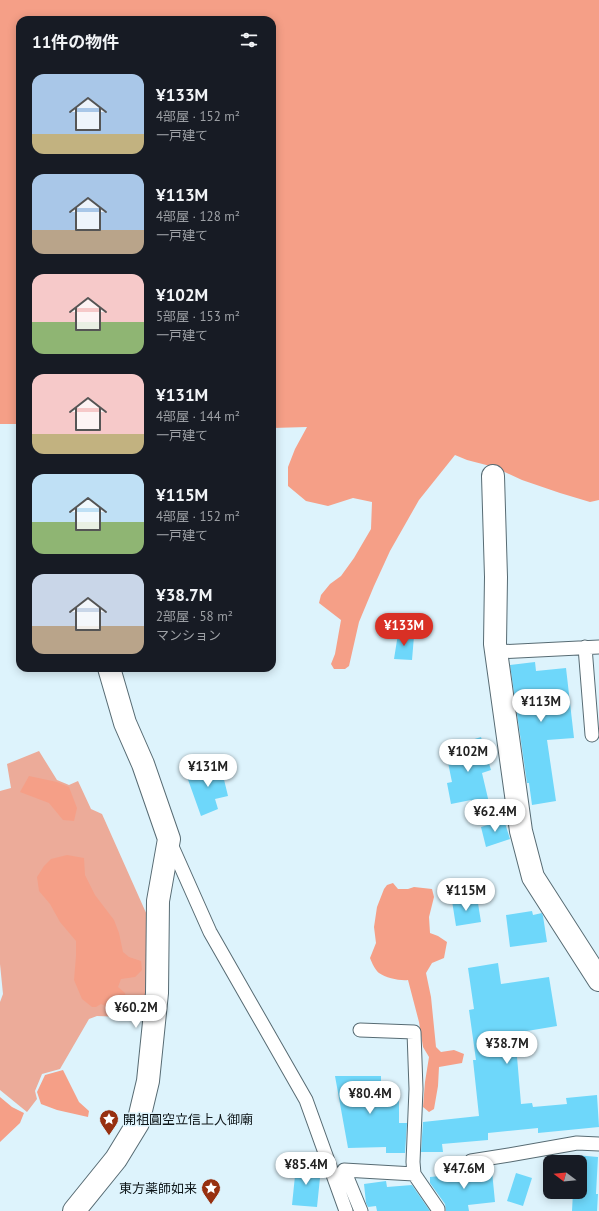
<!DOCTYPE html>
<html lang="ja">
<head>
<meta charset="utf-8">
<style>
	:root { --surface:#171b24; --page:#242831; --text:#f1f3f6; --muted:#9ea1a6; --accent:#d93025 }
	body { margin:0; font-family:"PT Sans","Noto Sans JP",sans-serif; background:var(--page); color:var(--text); height:100vh; display:flex; flex-direction:column; font-size:15px; white-space:nowrap }
	* { box-sizing:border-box; margin:0 }
	p { font-size:13px; color:var(--muted) }
	.icon { flex:none; width:22px; height:22px; fill:none; stroke:currentColor; stroke-width:2; stroke-linecap:round; stroke-linejoin:round }
	.map { position:relative; flex:1; overflow:hidden }
	.side { position:absolute; left:16px; top:16px; width:260px; height:656px; display:flex; flex-direction:column; background:var(--surface); border-radius:12px; box-shadow:0 2px 10px #0003 }
	.side>* { flex:none }
	.needle { width:26px; rotate:286deg }
	.fabs { position:absolute; left:543px; top:1155px; display:grid; gap:8px }
	.fabs a { display:grid; place-items:center; width:44px; height:44px; border-radius:8px; background:var(--surface); box-shadow:0 2px 10px #0003; font-size:20px }
	.price { position:absolute; translate:-50% -34px; padding:0 9px; border-radius:14px; background:#fff; color:#222; font-size:13px; line-height:26px; filter:drop-shadow(0 1px 2px #0008) }
	.price::after { content:''; position:absolute; left:50%; top:24px; width:12px; height:9px; margin-left:-6px; background:inherit; clip-path:polygon(0 0,100% 0,50% 100%) }
	.price.current { background:var(--accent); color:#fff }
	ul { padding:0; list-style:none }
	li { display:flex; align-items:center; gap:12px; height:100px; padding:0 16px }
	li span { display:grid; place-items:center; flex:none; width:112px; height:80px; border-radius:12px; color:#555 }
	li>.icon { margin-inline-start:auto }
	span .icon { width:48px; height:48px; fill:#fffc; stroke-width:1 }
	li b { font-size:17px }
	h2 { display:flex; justify-content:space-between; align-items:center; height:48px; padding:0 16px; font-size:17px }
	.map>svg:first-child { display:block }
	.green { fill:#ecab99 }
	.forest { fill:#f59f87 }
	.building { fill:#6ed7fa }
	.lines { fill:none; stroke-linecap:round; stroke-linejoin:round }
	.service-casing { stroke:#576b73; stroke-width:15 }
	.minor-casing { stroke:#576b73; stroke-width:24 }
	.service { stroke:#fff; stroke-width:13 }
	.minor { stroke:#fff; stroke-width:22 }
	.labels { text-anchor:middle; stroke-width:3; stroke-linejoin:round; paint-order:stroke }
	.poi-label { font-size:13px; fill:#0d1518; stroke:#ddf3fc; text-anchor:start }
</style>
</head>
<body>
<div class="map">
<svg width="599" height="1211" viewBox="0 0 599 1211">
	<rect width="100%" height="100%" fill="#ddf3fc"/>
	<path class="green" d="M 39,751 L 57,780 L 69,785 L 78,781 L 91,809 L 102,814 L 147,915 L 150,1018 L 97,1016 L 89,1019 L 60,1069 L 42,1074 L 35,1091 L 37,1099 L 27,1112 L 0,1090 L 0,1002 L 3,994 L 0,964 L 0,791 L 11,788 L 7,764 Z"/>
	<path class="forest" d="M 0,0 L 599,0 L 599,500 L 590,502 L 560,493 L 522,480 L 494,467 L 467,460 L 455,455 L 419,500 L 390,551 L 374,586 L 359,622 L 349,666 L 345,669 L 334,669 L 331,664 L 335,654 L 341,620 L 319,603 L 321,595 L 330,584 L 341,576 L 354,558 L 371,529 L 372,502 L 353,498 L 328,506 L 306,501 L 288,486 L 288,467 L 295,449 L 307,427 L 272,428 L 272,20 L 20,20 L 20,424 L 0,424 Z
		M 29,776 L 57,782 L 69,787 L 77,808 L 74,821 L 63,820 L 49,803 L 20,792 Z
		M 67,855 L 84,858 L 85,875 L 95,895 L 114,920 L 119,933 L 123,952 L 129,957 L 141,961 L 142,970 L 135,977 L 121,979 L 118,987 L 125,993 L 127,1002 L 121,1010 L 112,1009 L 101,1004 L 96,1007 L 92,1007 L 82,999 L 74,980 L 76,956 L 76,941 L 60,922 L 50,904 L 39,891 L 37,877 L 44,866 L 51,859 Z
		M 393,883 L 398,889 L 408,889 L 414,887 L 432,889 L 434,897 L 429,917 L 430,933 L 438,936 L 447,942 L 444,958 L 432,963 L 426,973 L 431,997 L 436,1047 L 441,1052 L 454,1050 L 464,1054 L 462,1063 L 439,1067 L 438,1086 L 434,1109 L 429,1112 L 423,1107 L 425,1082 L 429,1057 L 423,1047 L 419,1022 L 408,980 C 400,981 386,978 379,973 C 375,970 372,963 370,958 L 376,943 L 374,927 L 377,907 L 384,889 L 387,885 Z
		M 63,1070 L 79,1102 L 89,1111 L 88,1117 L 57,1110 L 41,1104 L 37,1092 L 45,1075 Z
		M 0,1097 L 12,1107 L 24,1113 L 20,1123 L 0,1142 Z"/>
	<path class="building" d="M 398,634 L 414,636 L 412,660 L 394,659 Z
		M 535,662 L 536,671 L 566,668 L 574,738 L 547,740 L 556,801 L 532,805 L 529,783 L 527,783 L 510,665 Z
		M 481,737 L 491,770 L 482,773 L 490,807 L 474,812 L 471,800 L 451,804 L 447,783 L 452,782 L 445,748 Z
		M 220,763 L 228,796 L 215,799 L 218,809 L 201,816 L 186,774 Z
		M 504,820 L 510,839 L 486,847 L 481,827 Z
		M 477,897 L 481,922 L 456,926 L 452,901 Z
		M 532,911 L 533,915 L 542,913 L 543,916 L 547,942 L 510,947 L 506,915 Z
		M 498,963 L 501,984 L 549,977 L 557,1026 L 515,1033 L 521,1104 L 532,1103 L 533,1107 L 567,1104 L 566,1098 L 597,1095 L 599,1127 L 538,1133 L 538,1128 L 488,1133 L 488,1140 L 442,1144 L 443,1152 L 421,1152 L 423,1122 L 479,1116 L 473,1060 L 476,1060 L 469,1010 L 474,1009 L 468,968 Z
		M 335,1076 L 381,1076 L 381,1096 L 399,1097 L 399,1123 L 407,1123 L 405,1153 L 386,1153 L 386,1147 L 348,1148 Z
		M 575,1155 L 598,1157 L 596,1194 L 598,1194 L 597,1211 L 572,1211 L 573,1192 L 580,1192 L 580,1162 L 575,1162 Z
		M 296,1166 L 321,1168 L 317,1207 L 292,1205 Z
		M 492,1171 L 495,1202 L 468,1205 L 469,1211 L 446,1211 L 445,1204 L 430,1183 L 430,1177 Z
		M 516,1173 L 532,1178 L 523,1206 L 507,1201 Z
		M 386,1181 L 387,1187 L 412,1185 L 430,1211 L 377,1211 L 376,1206 L 368,1207 L 366,1203 L 364,1184 Z"/>
	<g class="lines">
		<defs>
			<path id="service" d="M 585,647 L 592,735
				M 496,652 L 599,647
				M 170,842 L 210,932 L 306,1100 L 346,1211
				M 360,1030 L 414,1032 L 416,1089 L 413,1162 L 414,1174 L 438,1209 L 438,1211
				M 471,1161 L 509,1155 L 577,1143 L 599,1144
				M 361,1211 L 344,1170 L 414,1174"/>
			<path id="minor" d="M 493,476 L 496,577 L 495,644 L 521,831 L 533,877 L 599,980
				M 74,1211 L 116,1159 L 138,1123 L 148,1081 L 157,993 L 158,901 L 169,839 L 143,764 L 125,723 L 109,668"/>
		</defs>
		<use href="#service" class="service-casing"/>
		<use href="#minor" class="minor-casing"/>
		<use href="#service" class="service"/>
		<use href="#minor" class="minor"/>
	</g>
	<defs>
		<symbol id="sight-pin" viewBox="-11 -11 22 30"><path d="M0 17L-7.5 6A9.5 9.5 0 1 1 7.5 6Z" fill="#973010" stroke="#ddf3fc"/><path d="M0-6L1.8-2.2L6-1.7L2.9 1.2L3.7 5.4L0 3.3L-3.7 5.4L-2.9 1.2L-6-1.7L-1.8-2.2Z" fill="#fff"/></symbol>
	</defs>
	<g fill-rule="evenodd">
		<use href="#sight-pin" x="98" y="1108" width="22" height="30"/>
		<use href="#sight-pin" x="200" y="1177" width="22" height="30"/>
	</g>
	<g class="labels">
		<g class="poi-label">
			<text x="123" y="1124">開祖圓空立信上人御廟</text>
			<text x="197" y="1193" text-anchor="end">東方薬師如来</text>
		</g>
	</g>
</svg>
<div class="fabs">
<a><svg class="needle" viewBox="-14 -14 28 28"><path d="M0-13l5 13h-10z" fill="#e53935"/><path d="M0 13l5-13h-10z" fill="#9ea1a6"/></svg></a>
</div>
<b class="price current" style="left:404px;top:647px">¥133M</b>
<b class="price" style="left:541px;top:723px">¥113M</b>
<b class="price" style="left:468px;top:773px">¥102M</b>
<b class="price" style="left:208px;top:788px">¥131M</b>
<b class="price" style="left:495px;top:833px">¥62.4M</b>
<b class="price" style="left:466px;top:912px">¥115M</b>
<b class="price" style="left:136px;top:1029px">¥60.2M</b>
<b class="price" style="left:507px;top:1065px">¥38.7M</b>
<b class="price" style="left:370px;top:1115px">¥80.4M</b>
<b class="price" style="left:306px;top:1186px">¥85.4M</b>
<b class="price" style="left:464px;top:1190px">¥47.6M</b>
<section class="side">
<h2>11件の物件<svg class="icon" aria-label="filters" viewBox="0 0 24 24"><path d="M4 7h16M4 17h16"/><circle cx="9" cy="7" r="2"/><circle cx="15" cy="17" r="2"/></svg></h2>
<ul>
<li><span style="background:linear-gradient(#a9c7e8 75%,#c2b280 0)"><svg class="icon" aria-label="home" viewBox="0 0 24 24"><path d="M3 11l9-7 9 7M6 9v11h12V9"/></svg></span><div><b>¥133M</b><p>4部屋 · 152 m²</p><p>一戸建て</p></div></li>
<li><span style="background:linear-gradient(#a9c7e8 70%,#b9a48a 0)"><svg class="icon" aria-label="home" viewBox="0 0 24 24"><path d="M3 11l9-7 9 7M6 9v11h12V9"/></svg></span><div><b>¥113M</b><p>4部屋 · 128 m²</p><p>一戸建て</p></div></li>
<li><span style="background:linear-gradient(#f6c9c9 60%,#8fb573 0)"><svg class="icon" aria-label="home" viewBox="0 0 24 24"><path d="M3 11l9-7 9 7M6 9v11h12V9"/></svg></span><div><b>¥102M</b><p>5部屋 · 153 m²</p><p>一戸建て</p></div></li>
<li><span style="background:linear-gradient(#f6c9c9 75%,#c2b280 0)"><svg class="icon" aria-label="home" viewBox="0 0 24 24"><path d="M3 11l9-7 9 7M6 9v11h12V9"/></svg></span><div><b>¥131M</b><p>4部屋 · 144 m²</p><p>一戸建て</p></div></li>
<li><span style="background:linear-gradient(#bfe0f5 60%,#8fb573 0)"><svg class="icon" aria-label="home" viewBox="0 0 24 24"><path d="M3 11l9-7 9 7M6 9v11h12V9"/></svg></span><div><b>¥115M</b><p>4部屋 · 152 m²</p><p>一戸建て</p></div></li>
<li><span style="background:linear-gradient(#c9d6e8 65%,#b9a48a 0)"><svg class="icon" aria-label="home" viewBox="0 0 24 24"><path d="M3 11l9-7 9 7M6 9v11h12V9"/></svg></span><div><b>¥38.7M</b><p>2部屋 · 58 m²</p><p>マンション</p></div></li>
</ul>
</section>
</div>
</body>
</html>
